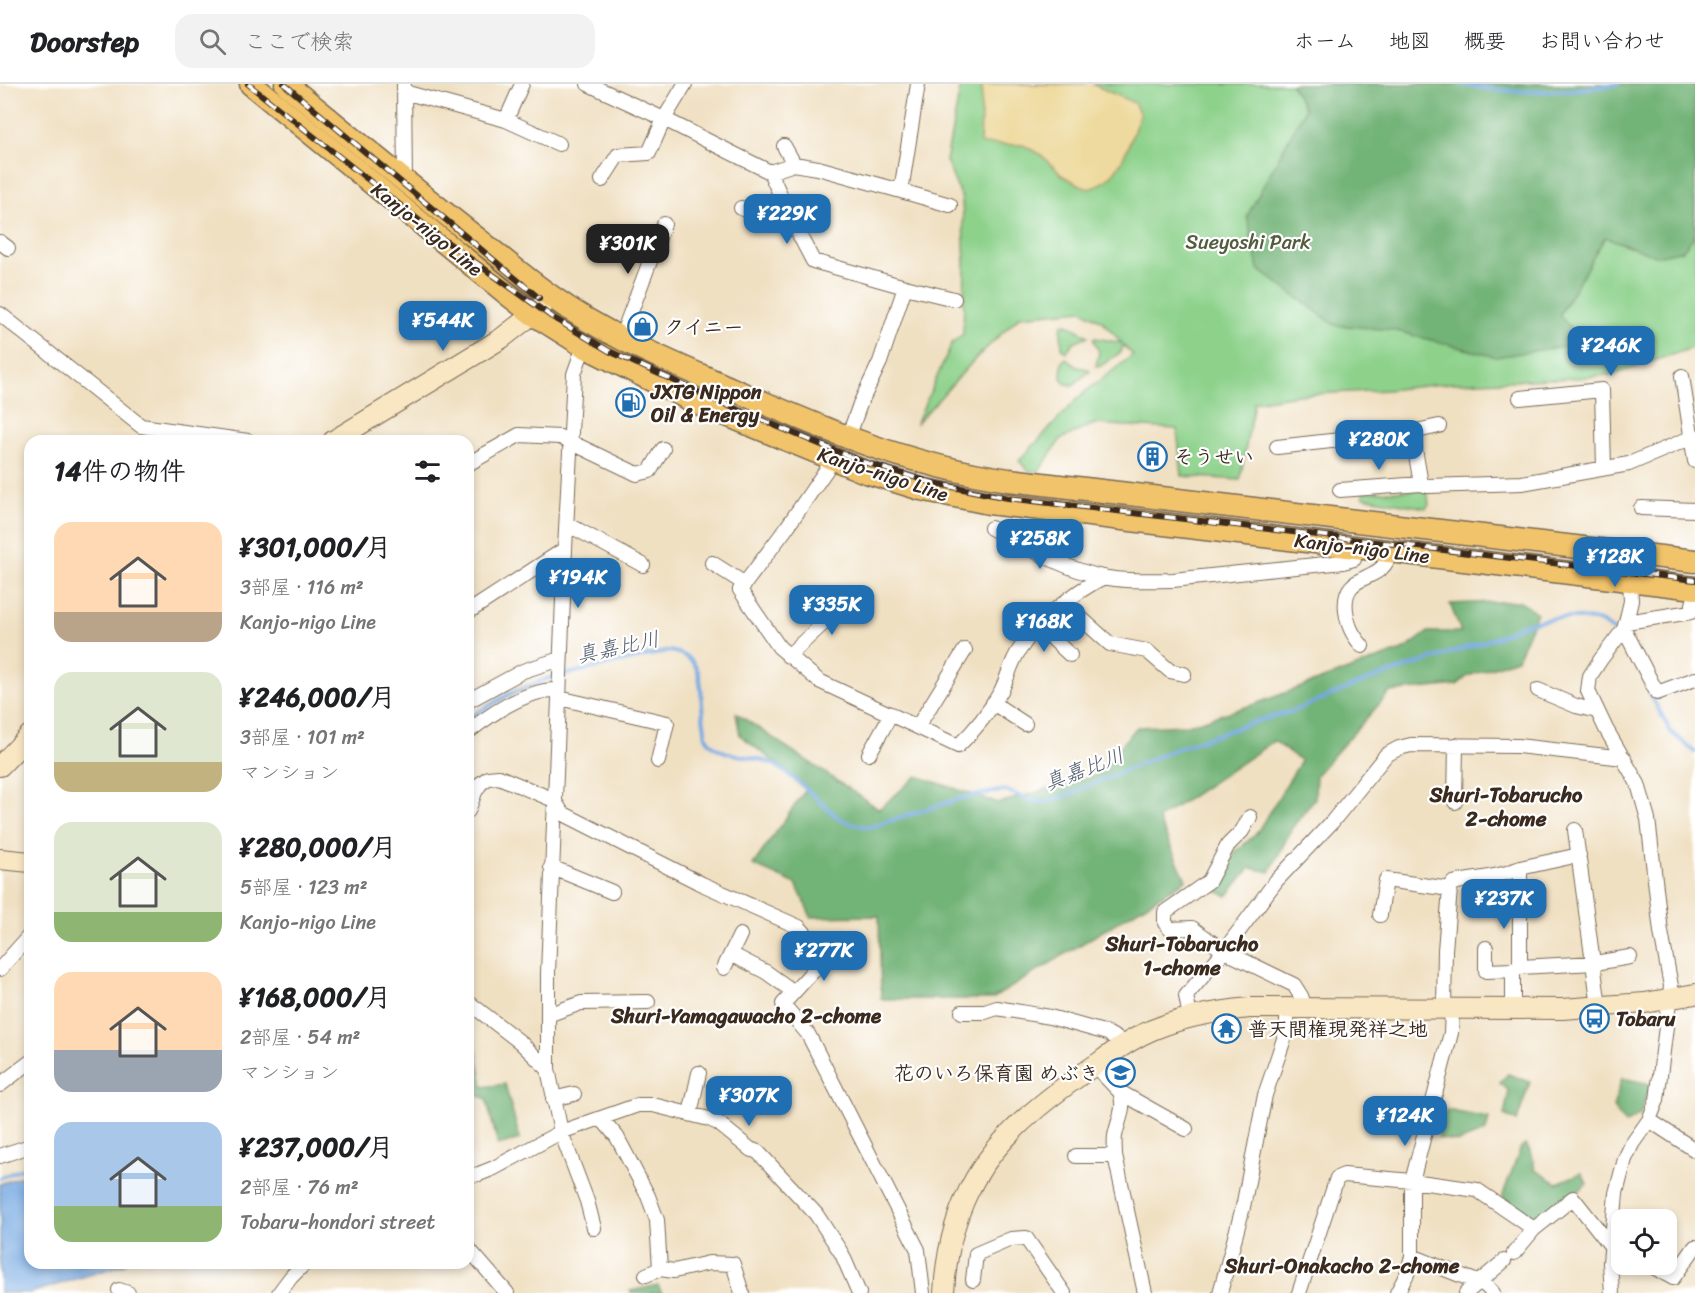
<!DOCTYPE html>
<html lang="ja">
<head>
<meta charset="utf-8">
<style>
	:root { --surface:#fff; --page:#f2f2f2; --text:#202124; --muted:#757577; --line:#e0e0e0; --accent:#1f6fb2 }
	body { margin:0; font-family:Sriracha,"Klee One",sans-serif; background:var(--page); color:var(--text); height:100vh; display:flex; flex-direction:column; font-size:22px; white-space:nowrap }
	* { box-sizing:border-box; margin:0 }
	p { font-size:20px; color:var(--muted) }
	.icon { flex:none; width:33px; height:33px; fill:none; stroke:currentColor; stroke-width:2; stroke-linecap:round; stroke-linejoin:round }
	.map { position:relative; flex:1; overflow:hidden }
	.details { position:absolute; left:24px; top:351px; width:450px; height:834px; display:flex; flex-direction:column; background:var(--surface); border-radius:18px; box-shadow:0 3px 9px #0003 }
	.details>* { flex:none }
	.tools { position:absolute; left:1611px; top:1125px; display:grid; gap:12px }
	.tools a { display:grid; place-items:center; width:66px; height:66px; border-radius:12px; background:var(--surface); box-shadow:0 3px 9px #0003; font-size:30px }
	.price { position:absolute; translate:-50% -51px; padding:0 14px; border-radius:12px; background:var(--accent); color:#fff; font-size:20px; line-height:39px; filter:drop-shadow(0 2px 3px #0008) }
	.price::after { content:''; position:absolute; left:50%; top:36px; width:18px; height:14px; margin-left:-9px; background:inherit; clip-path:polygon(0 0,100% 0,50% 100%) }
	.price.active { background:#222; color:#fff }
	ul { padding:0; list-style:none }
	li { display:flex; align-items:center; gap:18px; height:150px; padding:0 30px }
	li span { display:grid; place-items:center; flex:none; width:168px; height:120px; border-radius:18px; color:#555 }
	li>.icon { margin-inline-start:auto }
	span .icon { width:72px; height:72px; fill:#fffc; stroke-width:1 }
	li b { font-size:26px }
	h2 { display:flex; justify-content:space-between; align-items:center; height:72px; padding:0 30px; font-size:26px }
	header { display:flex; align-items:center; gap:36px; box-sizing:border-box; height:84px; padding:0 30px; background:var(--surface); border-bottom:2px solid var(--line) }
	header strong { font-size:28px }
	nav { display:flex; gap:33px; margin-inline-start:auto; font-size:21px }
	.search { width:420px; height:54px; background:var(--page); display:flex; align-items:center; gap:15px; box-sizing:border-box; padding:0 21px; border-radius:18px; color:var(--muted); font-size:22px }
	.map>svg:first-child { display:block }
	.green { fill:#8dd18b; stroke:#647e54; stroke-width:1.5 }
	.forest { fill:#72b377; stroke:#566e4a; stroke-width:1.5 }
	.sand { fill:#eeda9e; stroke:#94825e; stroke-width:1.5 }
	.water { fill:#75a8e1; stroke:#586980; stroke-width:1.5 }
	.lines { fill:none; stroke-linecap:round; stroke-linejoin:round }
	.stream { stroke:#75a8e1; stroke-width:4 }
	.street-casing { stroke:#7a6a57; stroke-width:16 }
	.secondary-casing { stroke:#7a6a57; stroke-width:22 }
	.primary-casing { stroke:#7a6a57; stroke-width:25 }
	.street { stroke:#fff; stroke-width:14 }
	.secondary { stroke:#f9e7c3; stroke-width:20 }
	.primary { stroke:#f1c36a; stroke-width:22 }
	.rail-casing { stroke:#3b2a1e; stroke-width:6 }
	.rail { stroke:#fff; stroke-width:4; stroke-dasharray:11; stroke-linecap:butt }
	.labels { text-anchor:middle; stroke-width:4.5; stroke-linejoin:round; paint-order:stroke }
	.street-label { font-size:20px; fill:#3b2a1e; stroke:#fff }
	.park-label { font-size:20px; fill:#545c3f; stroke:#fff }
	.poi-label { font-size:20px; font-weight:bold; fill:#3b2a1e; stroke:#fff; text-anchor:start }
	.water-label { font-size:21px; font-style:italic; fill:#525c6c; stroke:#fff }
	.neighbourhood-label { font-size:21px; font-weight:bold; fill:#3b2a1e; stroke:#fff }
</style>
</head>
<body>
<header>
<strong>Doorstep</strong>
<div class="search"><svg class="icon" aria-label="search" viewBox="0 0 24 24"><circle cx="10" cy="10" r="6"/><path d="M15 15l6 6"/></svg>ここで検索</div>
<nav><a>ホーム</a><a>地図</a><a>概要</a><a>お問い合わせ</a></nav>
</header>
<div class="map">
<svg width="1695" height="1209" viewBox="0 0 1695 1209">
	<rect width="100%" height="100%" fill="#fff"/>
	<filter id="ink" filterUnits="userSpaceOnUse"><feTurbulence type="fractalNoise" baseFrequency=".0167" numOctaves="2"/><feDisplacementMap in="SourceGraphic" scale="12" xChannelSelector="R" yChannelSelector="G"/><feConvolveMatrix kernelMatrix="1 2 1 2 8 2 1 2 1" color-interpolation-filters="sRGB"/></filter>
	<filter id="wash" filterUnits="userSpaceOnUse"><feTurbulence type="fractalNoise" baseFrequency=".008" numOctaves="4" result="noise"/><feDisplacementMap in="SourceGraphic" scale="24" xChannelSelector="R" yChannelSelector="G"/><feGaussianBlur stdDeviation="1.35" result="paint"/><feColorMatrix in="noise" values="0 0 0 0 0 0 0 0 0 0 0 0 0 0 0 0 0 1.4 0 .05"/><feComposite in="paint" operator="in"/></filter>
	<g filter="url(#wash)">
		<rect width="100%" height="100%" fill="#f0e0c2"/>
		<path class="green" d="M 961,0 L 1695,0 L 1695,263 L 1615,290 L 1578,294 L 1451,299 L 1387,306 L 1297,311 L 1254,318 L 1240,396 L 1182,392 L 1177,345 L 1094,340 L 1061,355 L 1039,387 L 1029,387 L 1019,377 L 1081,311 L 1133,271 L 1123,261 L 1121,268 L 1099,283 L 1096,282 L 1099,268 L 1093,255 L 1096,254 L 1122,259 L 1102,237 L 1082,226 L 1020,232 L 977,273 L 916,340 L 952,259 L 963,250 L 965,181 L 962,115 L 946,77 Z
			M 1067,240 L 1088,252 L 1074,258 L 1066,268 L 1062,265 L 1061,246 L 1062,241 Z
			M 1066,274 L 1077,283 L 1088,285 L 1090,287 L 1073,301 L 1066,300 L 1061,294 L 1062,278 Z
			M 1427,406 L 1429,420 L 1426,424 L 1363,413 L 1363,408 Z"/>
		<path class="forest" d="M 1291,0 L 1695,0 L 1695,151 L 1683,166 L 1656,172 L 1605,153 L 1559,231 L 1577,251 L 1571,261 L 1496,273 L 1393,246 L 1335,241 L 1258,185 L 1247,132 L 1305,25 Z
			M 1519,517 L 1537,529 L 1517,575 L 1468,592 L 1457,601 L 1390,608 L 1316,691 L 1315,714 L 1292,744 L 1270,788 L 1250,784 L 1227,812 L 1216,807 L 1234,769 L 1256,750 L 1301,677 L 1274,657 L 1158,735 L 1186,796 L 992,915 L 881,915 L 879,832 L 811,833 L 796,800 L 753,781 L 807,704 L 740,651 L 736,629 L 879,725 L 917,692 L 999,719 L 1096,691 L 1137,643 L 1188,641 L 1255,620 L 1405,565 L 1428,548 L 1461,548 L 1450,520 Z
			M 468,954 L 474,954 L 483,1003 L 505,1000 L 520,1055 L 498,1061 L 486,1014 L 468,1010 Z
			M 1508,990 L 1530,998 L 1517,1037 L 1504,1031 L 1509,1007 L 1500,999 Z
			M 1622,994 L 1651,1000 L 1640,1031 L 1625,1040 L 1613,1023 Z
			M 1446,1026 L 1489,1034 L 1486,1047 L 1459,1058 L 1438,1054 Z
			M 1526,1061 L 1532,1070 L 1535,1086 L 1557,1099 L 1582,1089 L 1587,1100 L 1538,1137 L 1502,1113 L 1521,1063 Z
			M 658,1201 L 662,1209 L 631,1209 L 630,1207 Z"/>
		<path class="sand" d="M 982,0 L 1092,0 L 1134,19 L 1140,30 C 1129,58 1122,97 1088,105 L 1063,92 L 1040,70 L 1023,61 L 980,60 Z"/>
		<path class="water" d="M 30,1089 L 30,1179 L 128,1179 L 30,1209 L 0,1209 L 0,1100 Z"/>
		<g class="lines">
			<path class="stream" d="M 1459,0 C 1512,11 1565,9 1618,0
				M 1650,610 L 1671,648 L 1695,668
				M 468,634 L 508,611 L 546,595 L 668,567 C 710,572 698,608 704,639 C 705,643 705,649 706,653 C 719,676 752,669 773,680 C 794,691 820,719 840,735 L 853,740 L 870,743 L 962,714 L 1005,706 L 1032,717 L 1047,718 L 1065,712 L 1175,665 L 1257,637 L 1293,627 L 1366,597 L 1498,553 L 1524,540 L 1555,534 L 1581,534 L 1601,538 L 1617,549
				M 0,1094 L 30,1081"/>
		</g>
	</g>
	<g filter="url(#ink)">
		<g class="lines">
			<defs>
				<path id="street" d="M 588,0 L 664,35 L 770,88 L 791,135 L 813,177 L 905,203 L 880,278 L 860,320 L 848,354
					M 404,1 L 405,98
					M 404,8 L 506,36 L 522,0
					M 506,36 L 559,60
					M 784,62 L 794,80
					M 770,88 L 794,80 L 818,84 L 901,107 L 918,0
					M 602,96 L 618,71 L 649,69 L 664,35 L 685,0
					M 901,107 L 950,121
					M 741,124 L 798,147
					M 0,158 L 8,164
					M 905,203 L 954,215
					M 0,230 L 141,342 L 248,357
					M 621,254 L 664,140
					M 584,262 L 574,290 L 565,465 L 548,889 L 548,985 L 561,1048 L 587,1117 L 594,1144
					M 1682,292 L 1695,377
					M 1520,314 L 1602,306 L 1604,384
					M 1412,348 L 1439,342
					M 1277,363 L 1412,348 L 1421,400 L 1428,402 L 1522,399 L 1629,380 L 1695,352
					M 833,376 L 785,446 L 740,506 L 779,563 L 819,597 L 958,662 C 975,646 990,627 1001,607 C 1008,594 1011,577 1020,565 C 1038,537 1074,508 1104,493
					M 468,380 L 519,351 L 560,353 L 637,390 L 650,387 L 663,365
					M 1340,406 L 1421,400
					M 1641,424 L 1695,426
					M 567,440 L 643,481
					M 991,444 C 1026,462 1063,485 1103,493 C 1125,498 1151,496 1173,496 L 1343,478 L 1354,475 L 1355,463
					M 712,479 L 745,500
					M 820,516 L 833,529
					M 1064,519 L 1110,560 L 1147,567 L 1170,587 L 1184,590
					M 468,528 L 565,465
					M 1626,538 L 1691,528 L 1695,513
					M 1040,543 L 1070,571
					M 1624,545 L 1657,609 L 1695,595
					M 1362,562 C 1352,550 1348,542 1346,527 C 1341,484 1385,502 1390,467
					M 788,572 L 855,510
					M 1538,606 L 1576,622 L 1597,627
					M 559,614 L 667,639 L 658,677
					M 468,617 L 523,587 L 560,575
					M 993,619 L 1025,640
					M 918,642 L 965,566
					M 468,648 C 492,629 527,605 558,606
					M 869,670 L 891,630
					M 1455,718 L 1456,661
					M 468,727 L 475,708 L 480,700 L 488,694 L 499,693 L 554,716 L 562,729 L 702,800 L 799,843 L 813,858 L 817,878 L 815,885 L 783,920 L 808,950 L 918,1166 L 923,1209
					M 1575,746 L 1599,923
					M 551,783 L 612,808
					M 1520,784 L 1579,771
					M 1450,805 L 1453,799 C 1476,794 1498,794 1520,784 L 1520,883 L 1513,886 L 1513,925
					M 1380,831 L 1386,796 L 1450,805 L 1445,866 L 1444,925
					M 1486,864 L 1486,887 L 1513,886
					M 731,870 L 766,888 L 794,908
					M 1520,883 L 1595,879 L 1630,873
					M 724,884 L 740,851
					M 0,885 L 30,851
					M 468,918 L 520,958 L 548,985
					M 1305,924 L 1301,912 L 1294,901 L 1224,867 L 1276,797 L 1332,738 L 1386,671 L 1399,664 L 1411,661 L 1518,662 L 1624,674
					M 962,928 L 985,928 L 997,924 L 1050,933 L 1107,949 L 1126,960
					M 548,931 L 581,919 L 648,918
					M 1190,933 L 1186,912 L 1224,867 L 1192,844 L 1170,845 L 1165,839 L 1165,828 L 1209,797 L 1228,761 L 1242,747 L 1250,733
					M 1094,981 L 1120,1008 C 1126,1024 1118,1036 1115,1052 C 1114,1058 1115,1065 1115,1072 L 1145,1209
					M 0,1001 L 30,978
					M 1120,1008 L 1186,1045
					M 553,1015 L 574,1010
					M 690,1030 L 699,989
					M 601,1034 L 617,1053 L 648,1112 L 657,1136 L 660,1185
					M 1649,1036 L 1695,1066
					M 0,1072 L 30,1062
					M 1076,1072 L 1115,1072
					M 468,1092 L 479,1090 L 494,1084 L 561,1048 L 638,1021 L 653,1021 L 709,1035 L 718,1039 L 750,1065 L 758,1068 L 816,1130 L 842,1170 L 859,1209
					M 468,1164 L 507,1209
					M 1514,1169 L 1534,1145 L 1573,1114 L 1611,1162 L 1622,1167
					M 1412,1172 L 1485,1201 L 1493,1209
					M 1648,1180 L 1673,1194 L 1695,1163
					M 646,1191 L 660,1185 L 674,1187 L 709,1179 L 733,1180 L 742,1209
					M 973,1196 L 976,1170 L 1011,1155 L 1026,1154 L 1064,1209
					M 119,1206 L 128,1209
					M 279,1209 L 291,1193 L 305,1179
					M 1220,1209 L 1243,1123 L 1265,1011 L 1286,949 L 1288,924
					M 1299,1209 L 1337,1094 L 1344,1091 L 1412,1097 L 1477,1106 L 1534,1145
					M 1397,1209 L 1407,1190 L 1412,1172 L 1412,1097 L 1451,949 L 1452,926
					M 1466,1209 L 1504,1177
					M 1612,1209 L 1610,1179 L 1616,1109 L 1625,1075 L 1632,1060 L 1649,1036 L 1657,1016 L 1671,902 L 1661,848 L 1648,735 L 1638,700 L 1606,645 L 1588,607 L 1590,592 L 1601,575 L 1624,545 L 1626,538 L 1631,517 L 1629,470"/>
				<path id="secondary" d="M 333,357 L 502,254 L 533,230 L 551,213
					M 0,682 L 30,651
					M 0,775 L 30,778
					M 944,1209 C 946,1169 955,1130 975,1095 C 1003,1046 1055,1008 1101,977 C 1117,965 1133,954 1152,946 C 1183,933 1216,927 1250,924 L 1562,925 L 1645,919 L 1695,910"/>
				<path id="primary" d="M 251,0 L 510,212 L 533,230 L 584,262 L 695,318 L 863,387 L 921,405 L 989,419 L 1695,504
					M 286,0 C 352,54 417,108 484,160 C 506,178 528,196 552,213 C 605,251 666,276 725,302 C 821,344 904,381 1009,396 L 1695,477"/>
			</defs>
			<use href="#street" class="street-casing"/>
			<use href="#secondary" class="secondary-casing"/>
			<use href="#primary" class="primary-casing"/>
			<use href="#street" class="street"/>
			<use href="#secondary" class="secondary"/>
			<use href="#primary" class="primary"/>
			<defs>
				<path id="rail" d="M 248,0 L 440,153 L 552,233 L 609,267 L 740,327 L 860,377 L 933,399 L 1008,414 L 1695,496
					M 284,0 L 539,214"/>
			</defs>
			<use href="#rail" class="rail-casing"/>
			<use href="#rail" class="rail"/>
		</g>
	</g>
	<defs>
		<symbol id="shop-ring" viewBox="-11 -11 22 22"><circle r="9.5" fill="#fff" stroke="#1f6fb2" stroke-width="1.5"/><path d="M-5-2.5h2.3a2.7 3.5 0 0 1 5.4 0H5L5.5 6h-11ZM-1.5-2.5h3a1.5 2.3 0 0 0-3 0Z" fill="#1f6fb2"/></symbol>
		<symbol id="fuel-ring" viewBox="-11 -11 22 22"><circle r="9.5" fill="#fff" stroke="#1f6fb2" stroke-width="1.5"/><path d="M-5.5-6h7V0h2V4h1.3V-2.5L3-4.5l.8-.8L6-3V5H2.5V1h-1V6h-7ZM-4.2-4.7v3.2H.2V-4.7Z" fill="#1f6fb2"/></symbol>
		<symbol id="building-ring" viewBox="-11 -11 22 22"><circle r="9.5" fill="#fff" stroke="#1f6fb2" stroke-width="1.5"/><path d="M-4-6H4V6H1V3H-1V6H-4ZM-2.5-4.3h1.7v1.8h-1.7ZM.8-4.3h1.7v1.8H.8ZM-2.5-1h1.7V.8h-1.7ZM.8-1h1.7V.8H.8Z" fill="#1f6fb2"/></symbol>
		<symbol id="bus-ring" viewBox="-11 -11 22 22"><circle r="9.5" fill="#fff" stroke="#1f6fb2" stroke-width="1.5"/><path d="M-5-6H5V4H4V6H2V4H-2V6H-4V4H-5ZM-3.5-4V0h7V-4ZM-3.5 1.2v1.5H-2V1.2ZM2 1.2v1.5H3.5V1.2Z" fill="#1f6fb2"/></symbol>
		<symbol id="temple-ring" viewBox="-11 -11 22 22"><circle r="9.5" fill="#fff" stroke="#1f6fb2" stroke-width="1.5"/><path d="M0-6L5-2H3V0L6.5 2.5H4V6H1.5V3h-3V6H-4V2.5H-6.5L-3 0V-2H-5Z" fill="#1f6fb2"/></symbol>
		<symbol id="school-ring" viewBox="-11 -11 22 22"><circle r="9.5" fill="#fff" stroke="#1f6fb2" stroke-width="1.5"/><path d="M0-5L7-2L0 1L-7-2ZM-4 1L0 2.5L4 1V4Q0 6-4 4Z" fill="#1f6fb2"/></symbol>
	</defs>
	<g fill-rule="evenodd">
		<use href="#shop-ring" x="626" y="226" width="33" height="33"/>
		<use href="#fuel-ring" x="614" y="302" width="33" height="33"/>
		<use href="#building-ring" x="1136" y="356" width="33" height="33"/>
		<use href="#bus-ring" x="1578" y="918" width="33" height="33"/>
		<use href="#temple-ring" x="1210" y="928" width="33" height="33"/>
		<use href="#school-ring" x="1104" y="972" width="33" height="33"/>
	</g>
	<g class="labels">
		<g class="street-label">
			<text transform="translate(427 145) rotate(39)" y="7">Kanjo-nigo Line</text>
			<text transform="translate(883 390) rotate(18)" y="7">Kanjo-nigo Line</text>
			<text transform="translate(1362 464) rotate(7)" y="7">Kanjo-nigo Line</text>
		</g>
		<g class="park-label">
			<text x="1248" y="165">Sueyoshi Park</text>
		</g>
		<g class="poi-label">
			<text x="664" y="250">クイニー</text>
			<text x="651" y="315">JXTG Nippon<tspan x="651" dy="23">Oil &amp; Energy</tspan></text>
			<text x="1174" y="380">そうせい</text>
			<text x="1616" y="942">Tobaru</text>
			<text x="1248" y="952">普天間権現発祥之地</text>
			<text x="1099" y="996" text-anchor="end">花のいろ保育園 めぶき</text>
		</g>
		<g class="water-label">
			<text transform="translate(618 563) rotate(-12)" y="7">真嘉比川</text>
			<text transform="translate(1084 685) rotate(-21)" y="7">真嘉比川</text>
		</g>
		<g class="neighbourhood-label">
			<text x="1506" y="718">Shuri-Tobarucho<tspan x="1506" dy="24">2-chome</tspan></text>
			<text x="1182" y="867">Shuri-Tobarucho<tspan x="1182" dy="24">1-chome</tspan></text>
			<text x="746" y="939">Shuri-Yamagawacho 2-chome</text>
			<text x="1342" y="1189">Shuri-Onakacho 2-chome</text>
		</g>
	</g>
</svg>
<div class="tools">
<a><svg class="icon" aria-label="locate" viewBox="0 0 24 24"><circle cx="12" cy="12" r="6"/><path d="M12 2v4M12 18v4M2 12h4M18 12h4"/></svg></a>
</div>
<b class="price" style="left:787px;top:161px">¥229K</b>
<b class="price active" style="left:628px;top:191px">¥301K</b>
<b class="price" style="left:443px;top:268px">¥544K</b>
<b class="price" style="left:1611px;top:293px">¥246K</b>
<b class="price" style="left:1379px;top:387px">¥280K</b>
<b class="price" style="left:1040px;top:486px">¥258K</b>
<b class="price" style="left:1615px;top:504px">¥128K</b>
<b class="price" style="left:578px;top:525px">¥194K</b>
<b class="price" style="left:832px;top:552px">¥335K</b>
<b class="price" style="left:1044px;top:569px">¥168K</b>
<b class="price" style="left:1504px;top:846px">¥237K</b>
<b class="price" style="left:824px;top:898px">¥277K</b>
<b class="price" style="left:749px;top:1043px">¥307K</b>
<b class="price" style="left:1405px;top:1063px">¥124K</b>
<section class="details">
<h2>14件の物件<svg class="icon" aria-label="filters" viewBox="0 0 24 24"><path d="M4 7h16M4 17h16"/><circle cx="9" cy="7" r="2"/><circle cx="15" cy="17" r="2"/></svg></h2>
<ul>
<li><span style="background:linear-gradient(#ffd9b3 75%,#b9a48a 0)"><svg class="icon" aria-label="home" viewBox="0 0 24 24"><path d="M3 11l9-7 9 7M6 9v11h12V9"/></svg></span><div><b>¥301,000/月</b><p>3部屋 · 116 m²</p><p>Kanjo-nigo Line</p></div></li>
<li><span style="background:linear-gradient(#dfe7d0 75%,#c2b280 0)"><svg class="icon" aria-label="home" viewBox="0 0 24 24"><path d="M3 11l9-7 9 7M6 9v11h12V9"/></svg></span><div><b>¥246,000/月</b><p>3部屋 · 101 m²</p><p>マンション</p></div></li>
<li><span style="background:linear-gradient(#dfe7d0 75%,#8fb573 0)"><svg class="icon" aria-label="home" viewBox="0 0 24 24"><path d="M3 11l9-7 9 7M6 9v11h12V9"/></svg></span><div><b>¥280,000/月</b><p>5部屋 · 123 m²</p><p>Kanjo-nigo Line</p></div></li>
<li><span style="background:linear-gradient(#ffd9b3 65%,#9aa5b1 0)"><svg class="icon" aria-label="home" viewBox="0 0 24 24"><path d="M3 11l9-7 9 7M6 9v11h12V9"/></svg></span><div><b>¥168,000/月</b><p>2部屋 · 54 m²</p><p>マンション</p></div></li>
<li><span style="background:linear-gradient(#a9c7e8 70%,#8fb573 0)"><svg class="icon" aria-label="home" viewBox="0 0 24 24"><path d="M3 11l9-7 9 7M6 9v11h12V9"/></svg></span><div><b>¥237,000/月</b><p>2部屋 · 76 m²</p><p>Tobaru-hondori street</p></div></li>
</ul>
</section>
</div>
</body>
</html>
